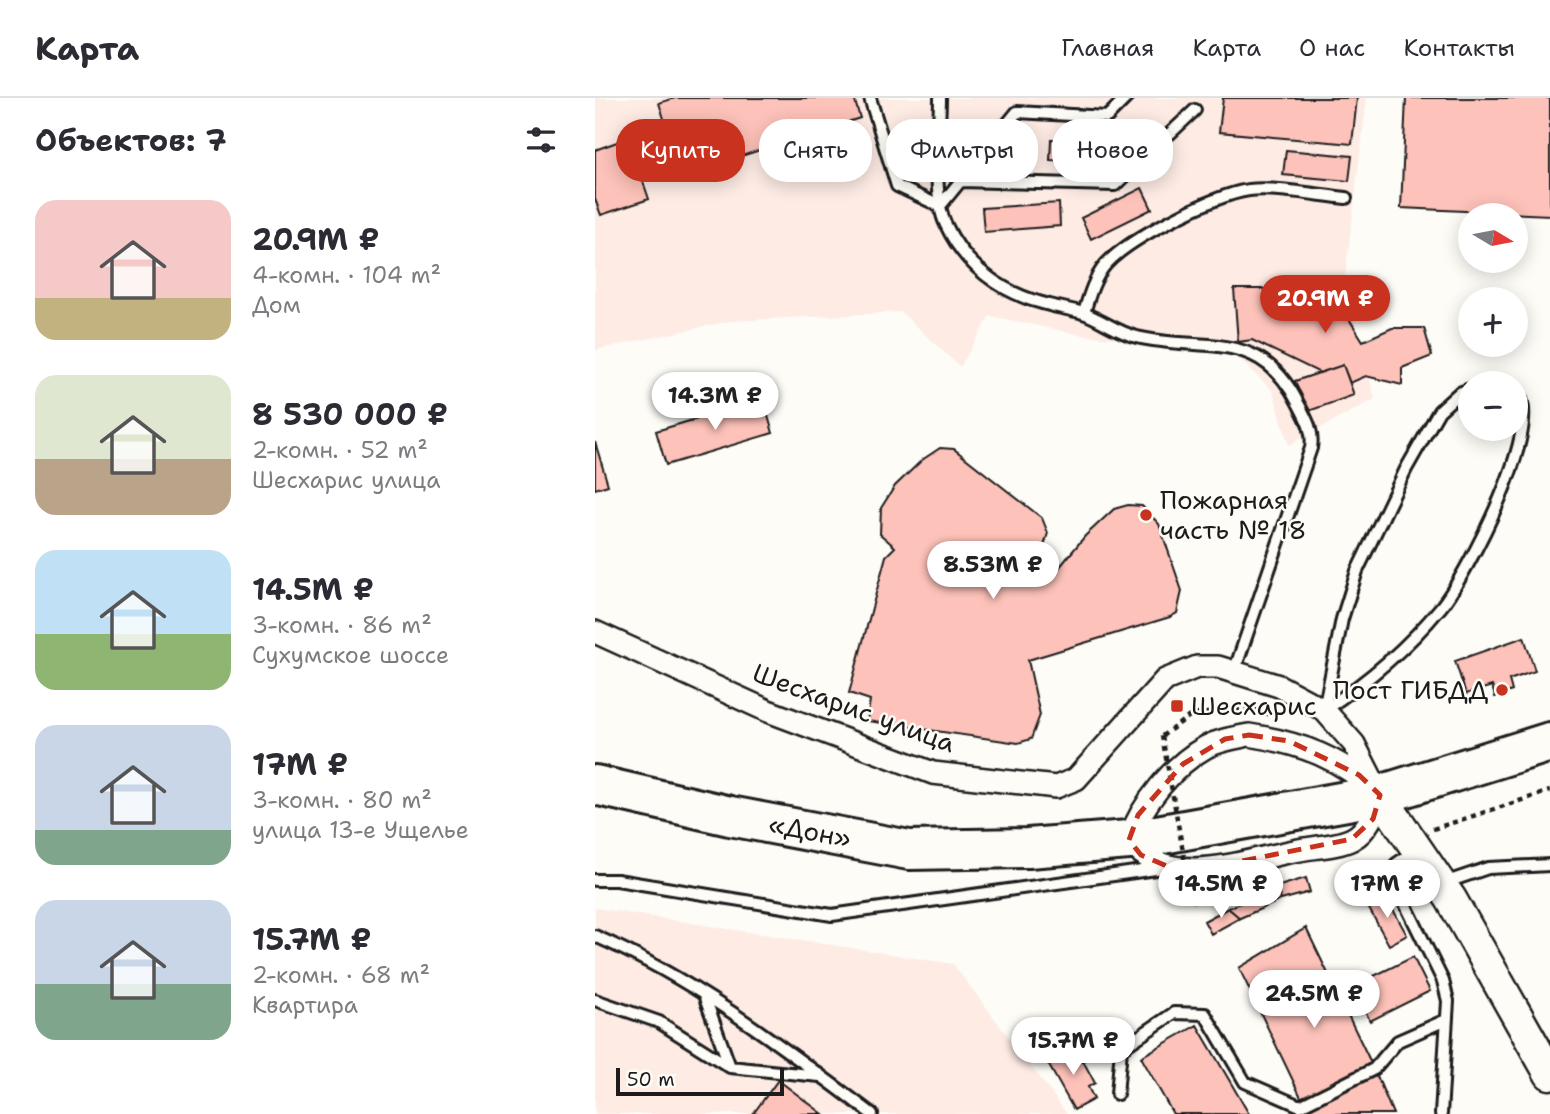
<!DOCTYPE html>
<html lang="ru">
<head>
<meta charset="utf-8">
<style>
	:root { --surface:#fff; --page:#f7f7f7; --text:#2b2b33; --muted:#7c7c81; --line:#e1e1e2; --accent:#c8321e }
	body { margin:0; font-family:"Shantell Sans",sans-serif; background:var(--page); color:var(--text); height:100vh; display:flex; flex-direction:column; font-size:26px; white-space:nowrap }
	* { box-sizing:border-box; margin:0 }
	p { font-size:23px; color:var(--muted) }
	.icon { flex:none; width:38px; height:38px; fill:none; stroke:currentColor; stroke-width:2; stroke-linecap:round; stroke-linejoin:round }
	.map { position:relative; flex:1; overflow:hidden }
	.side { display:flex; flex-direction:column; background:var(--surface); width:595px }
	.side>* { flex:none }
	.hud { position:absolute; left:21px; top:21px; width:665px; height:63px; display:flex; gap:14px }
	.needle { width:46px; rotate:100deg }
	.tools { position:absolute; left:863px; top:105px; display:grid; gap:14px }
	.tools a { display:grid; place-items:center; width:70px; height:70px; border-radius:50%; background:var(--surface); box-shadow:0 4px 18px #0003; font-size:35px }
	.scale { position:absolute; left:21px; bottom:18px; width:168px; box-sizing:border-box; padding-left:7px; border:4px solid #1c1c1c; border-top:0; font-size:19px; line-height:24px; white-space:nowrap; color:#1c1c1c; -webkit-text-stroke:5px #fdfcf7; paint-order:stroke }
	.price { position:absolute; translate:-50% -60px; padding:0 16px; border-radius:24px; background:#fff; color:#222; font-size:23px; line-height:46px; filter:drop-shadow(0 2px 4px #0008) }
	.price::after { content:''; position:absolute; left:50%; top:42px; width:21px; height:16px; margin-left:-10px; background:inherit; clip-path:polygon(0 0,100% 0,50% 100%) }
	.price.on { background:var(--accent); color:#fff }
	ul { padding:0; list-style:none }
	li { display:flex; align-items:center; gap:21px; height:175px; padding:0 35px }
	li span { display:grid; place-items:center; flex:none; width:196px; height:140px; border-radius:21px; color:#555 }
	li>.icon { margin-inline-start:auto }
	span .icon { width:84px; height:84px; fill:#fffc; stroke-width:1 }
	li b { font-size:30px }
	h2 { display:flex; justify-content:space-between; align-items:center; height:84px; padding:0 35px; font-size:30px }
	.tag { padding:0 24px; border-radius:28px; background:var(--surface); box-shadow:0 4px 18px #0003; font-size:24px; line-height:63px }
	.tag.on { background:var(--accent); color:#fff }
	header { display:flex; align-items:center; gap:42px; box-sizing:border-box; height:98px; padding:0 35px; background:var(--surface); border-bottom:2px solid var(--line) }
	header strong { font-size:33px }
	nav { display:flex; gap:38px; margin-inline-start:auto; font-size:24px }
	main { display:flex; flex:1; min-height:0 }
	.map>svg:first-child { display:block }
	.built { fill:#fdebe4 }
	.building { fill:#fdc2b9; stroke:#1c1c1c; stroke-width:2 }
	.lines { fill:none; stroke-linecap:round; stroke-linejoin:round }
	.lane-casing { stroke:#1c1c1c; stroke-width:16 }
	.street-casing { stroke:#1c1c1c; stroke-width:26 }
	.secondary-casing { stroke:#1c1c1c; stroke-width:35 }
	.highway-casing { stroke:#1c1c1c; stroke-width:44 }
	.path { stroke:#1c1c1c; stroke-width:4.5; stroke-dasharray:5 5; stroke-linecap:butt }
	.lane { stroke:#fdfcf7; stroke-width:10 }
	.street { stroke:#fdfcf7; stroke-width:21 }
	.secondary { stroke:#fdfcf7; stroke-width:30 }
	.highway { stroke:#fdfcf7; stroke-width:38 }
	.path-bridge { stroke:#1c1c1c; stroke-width:4.5; stroke-dasharray:5 5; stroke-linecap:butt }
	.marked { fill:none; stroke:#c8321e; stroke-width:5; stroke-dasharray:14 9; stroke-linejoin:round }
	.poi-dot { fill:#c8321e; stroke:#fdfcf7; stroke-width:2.5 }
	.labels { text-anchor:middle; stroke-width:5; stroke-linejoin:round; paint-order:stroke }
	.poi-label { font-size:26px; fill:#1c1c1c; stroke:#fdfcf7; text-anchor:start }
	.street-label { font-size:26px; fill:#1c1c1c; stroke:#fdfcf7 }
</style>
</head>
<body>
<header>
<strong>Карта</strong>
<nav><a>Главная</a><a>Карта</a><a>О нас</a><a>Контакты</a></nav>
</header>
<main>
<section class="side">
<h2>Объектов: 7<svg class="icon" aria-label="filters" viewBox="0 0 24 24"><path d="M4 7h16M4 17h16"/><circle cx="9" cy="7" r="2"/><circle cx="15" cy="17" r="2"/></svg></h2>
<ul>
<li><span style="background:linear-gradient(#f6c9c9 70%,#c2b280 0)"><svg class="icon" aria-label="home" viewBox="0 0 24 24"><path d="M3 11l9-7 9 7M6 9v11h12V9"/></svg></span><div><b>20.9M ₽</b><p>4-комн. · 104 m²</p><p>Дом</p></div></li>
<li><span style="background:linear-gradient(#dfe7d0 60%,#b9a48a 0)"><svg class="icon" aria-label="home" viewBox="0 0 24 24"><path d="M3 11l9-7 9 7M6 9v11h12V9"/></svg></span><div><b>8 530 000 ₽</b><p>2-комн. · 52 m²</p><p>Шесхарис улица</p></div></li>
<li><span style="background:linear-gradient(#bfe0f5 60%,#8fb573 0)"><svg class="icon" aria-label="home" viewBox="0 0 24 24"><path d="M3 11l9-7 9 7M6 9v11h12V9"/></svg></span><div><b>14.5M ₽</b><p>3-комн. · 86 m²</p><p>Сухумское шоссе</p></div></li>
<li><span style="background:linear-gradient(#c9d6e8 75%,#7fa58c 0)"><svg class="icon" aria-label="home" viewBox="0 0 24 24"><path d="M3 11l9-7 9 7M6 9v11h12V9"/></svg></span><div><b>17M ₽</b><p>3-комн. · 80 m²</p><p>улица 13-е Ущелье</p></div></li>
<li><span style="background:linear-gradient(#c9d6e8 60%,#7fa58c 0)"><svg class="icon" aria-label="home" viewBox="0 0 24 24"><path d="M3 11l9-7 9 7M6 9v11h12V9"/></svg></span><div><b>15.7M ₽</b><p>2-комн. · 68 m²</p><p>Квартира</p></div></li>
</ul>
</section>
<div class="map">
<svg width="955" height="1016" viewBox="0 0 955 1016">
	<rect width="100%" height="100%" fill="#fdfcf7"/>
	<filter id="ink" filterUnits="userSpaceOnUse"><feTurbulence type="fractalNoise" baseFrequency=".0143" numOctaves="2"/><feDisplacementMap in="SourceGraphic" scale="14" xChannelSelector="R" yChannelSelector="G"/><feConvolveMatrix kernelMatrix="1 2 1 2 8 2 1 2 1" color-interpolation-filters="sRGB"/></filter>
	<g filter="url(#ink)">
		<path class="built" d="M 0,0 L 772,0 L 749,186 L 780,301 L 694,347 L 678,293 L 634,251 L 488,237 L 395,218 L 365,269 L 306,214 L 135,223 L 0,252 Z
			M 0,810 L 358,866 L 472,1016 L 0,1016 Z"/>
		<path class="building" d="M 80,0 L 259,0 L 265,20 L 87,77 L 64,5 Z
			M 628,0 L 762,0 L 757,46 L 624,34 Z
			M 811,0 L 955,0 L 955,117 L 806,110 Z
			M 33,40 L 54,101 L 6,117 L 0,101 L 0,52 Z
			M 456,41 L 505,43 L 504,64 L 455,62 Z
			M 691,52 L 757,58 L 754,83 L 688,77 Z
			M 547,90 L 557,111 L 496,141 L 486,120 Z
			M 464,105 L 465,128 L 389,134 L 387,110 Z
			M 639,191 L 701,191 L 708,202 L 737,194 L 768,243 L 797,230 L 829,230 L 837,258 L 807,270 L 807,287 L 771,278 L 755,285 L 748,267 L 725,275 L 657,242 L 643,244 Z
			M 748,267 L 759,297 L 711,314 L 700,283 Z
			M 168,301 L 178,335 L 71,367 L 61,333 Z
			M 0,344 L 13,387 L 0,391 Z
			M 345,350 L 359,351 L 447,420 L 453,435 L 444,464 L 459,476 L 490,438 L 519,411 L 533,407 L 547,408 L 564,426 L 587,493 L 582,515 L 575,519 L 433,562 L 445,617 L 436,641 L 423,645 L 272,623 L 275,602 L 254,595 L 291,458 L 300,449 L 285,436 L 286,410 L 300,388 L 327,362 Z
			M 929,539 L 940,573 L 914,582 L 917,593 L 900,599 L 897,588 L 871,596 L 860,563 Z
			M 711,780 L 715,794 L 686,802 L 681,789 Z
			M 681,789 L 686,802 L 645,820 L 633,810 Z
			M 790,797 L 812,837 L 794,847 L 772,807 Z
			M 633,810 L 645,820 L 616,836 L 609,823 Z
			M 711,830 L 779,971 L 798,1016 L 714,1016 L 644,870 Z
			M 818,859 L 835,893 L 775,923 L 758,888 Z
			M 602,927 L 654,1016 L 578,1016 L 546,959 Z
			M 480,948 L 500,985 L 493,989 L 499,1001 L 479,1012 L 452,964 Z
			M 183,982 L 228,1016 L 158,1016 Z"/>
		<g class="lines">
			<defs>
				<path id="lane" d="M 275,0 L 302,88 L 345,108 L 422,14 L 512,19 L 531,0
					M 345,0 C 345,34 336,97 351,127 C 369,166 405,194 447,205 C 460,209 475,211 488,215 C 506,221 523,235 542,239 C 609,255 665,229 703,305 C 711,320 719,333 716,350 L 639,574
					M 366,83 L 520,87 L 600,12
					M 489,215 C 494,198 499,180 511,166 C 535,140 619,97 654,92 C 681,89 722,97 751,100
					M 894,285 L 904,285
					M 729,612 C 772,584 813,549 846,509 C 870,480 955,319 920,293
					M 729,612 L 747,521 L 762,473 L 811,371 L 844,313 L 864,295 L 875,291
					M 820,753 L 801,766 L 799,783 L 848,883 L 853,903 L 846,1016
					M 0,782 L 22,782 L 237,817 L 568,770
					M 849,785 L 893,770 L 955,767
					M 0,838 C 101,882 189,950 277,1016
					M 109,897 L 135,969
					M 0,902 L 64,924 L 135,969 L 225,978
					M 522,996 L 526,951 L 579,915 L 610,916 L 650,984 L 705,1008 L 779,971 L 803,943 L 851,922"/>
				<path id="street" d="M 0,534 L 173,613 L 338,675 L 461,689 L 481,681 L 570,582 L 602,569 L 623,569 L 684,588 L 729,612 L 759,646 L 785,697
					M 654,637 C 706,645 747,660 785,697 C 780,713 773,733 757,741 C 741,749 716,749 699,753 C 647,763 572,793 534,742 C 546,707 578,667 611,649 C 624,642 639,640 654,637 Z"/>
				<path id="secondary" d="M 785,697 L 856,801 L 955,976"/>
				<path id="highway" d="M 0,687 L 135,718 L 314,752 L 433,750 L 534,742 L 785,697 L 955,644"/>
			</defs>
			<use href="#lane" class="lane-casing"/>
			<use href="#street" class="street-casing"/>
			<use href="#secondary" class="secondary-casing"/>
			<use href="#highway" class="highway-casing"/>
			<path class="path" d="M 567,638 L 596,617 L 656,610 L 679,618
				M 838,731 L 955,693
				M 597,803 L 643,789"/>
			<use href="#lane" class="lane"/>
			<use href="#street" class="street"/>
			<use href="#secondary" class="secondary"/>
			<use href="#highway" class="highway"/>
			<path class="path-bridge" d="M 567,638 L 597,803"/>
		</g>
	</g>
	<path class="marked" d="M 654,637 L 694,643 L 764,677 L 785,697 L 778,721 L 757,741 L 607,771 L 574,769 L 546,757 L 534,742 L 543,717 L 588,666 L 630,641 Z"/>
	<g class="poi-dot">
		<circle cx="551" cy="417" r="7"/>
		<circle cx="907" cy="592" r="7"/>
		<rect x="575" y="601" width="14" height="14" rx="3.5"/>
	</g>
	<g class="labels">
		<g class="poi-label">
			<text x="565" y="411">Пожарная<tspan x="565" dy="30">часть № 18</tspan></text>
			<text x="893" y="601" text-anchor="end">Пост ГИБДД</text>
			<text x="596" y="617">Шесхарис</text>
		</g>
		<g class="street-label">
			<text transform="translate(259 610) rotate(20)" y="9">Шесхарис улица</text>
			<text transform="translate(215 733) rotate(11)" y="9">«Дон»</text>
		</g>
	</g>
</svg>
<div class="tools">
<a><svg class="needle" viewBox="-14 -14 28 28"><path d="M0-13l5 13h-10z" fill="#e53935"/><path d="M0 13l5-13h-10z" fill="#7c7c81"/></svg></a>
<a>+</a>
<a>−</a>
</div>
<div class="scale">50 m</div>
<b class="price on" style="left:730px;top:237px">20.9M ₽</b>
<b class="price" style="left:120px;top:334px">14.3M ₽</b>
<b class="price" style="left:398px;top:503px">8.53M ₽</b>
<b class="price" style="left:626px;top:822px">14.5M ₽</b>
<b class="price" style="left:792px;top:822px">17M ₽</b>
<b class="price" style="left:719px;top:932px">24.5M ₽</b>
<b class="price" style="left:478px;top:979px">15.7M ₽</b>
<div class="hud">
<a class="tag on">Купить</a>
<a class="tag">Снять</a>
<a class="tag">Фильтры</a>
<a class="tag">Новое</a>
</div>
</div>
</main>
</body>
</html>
